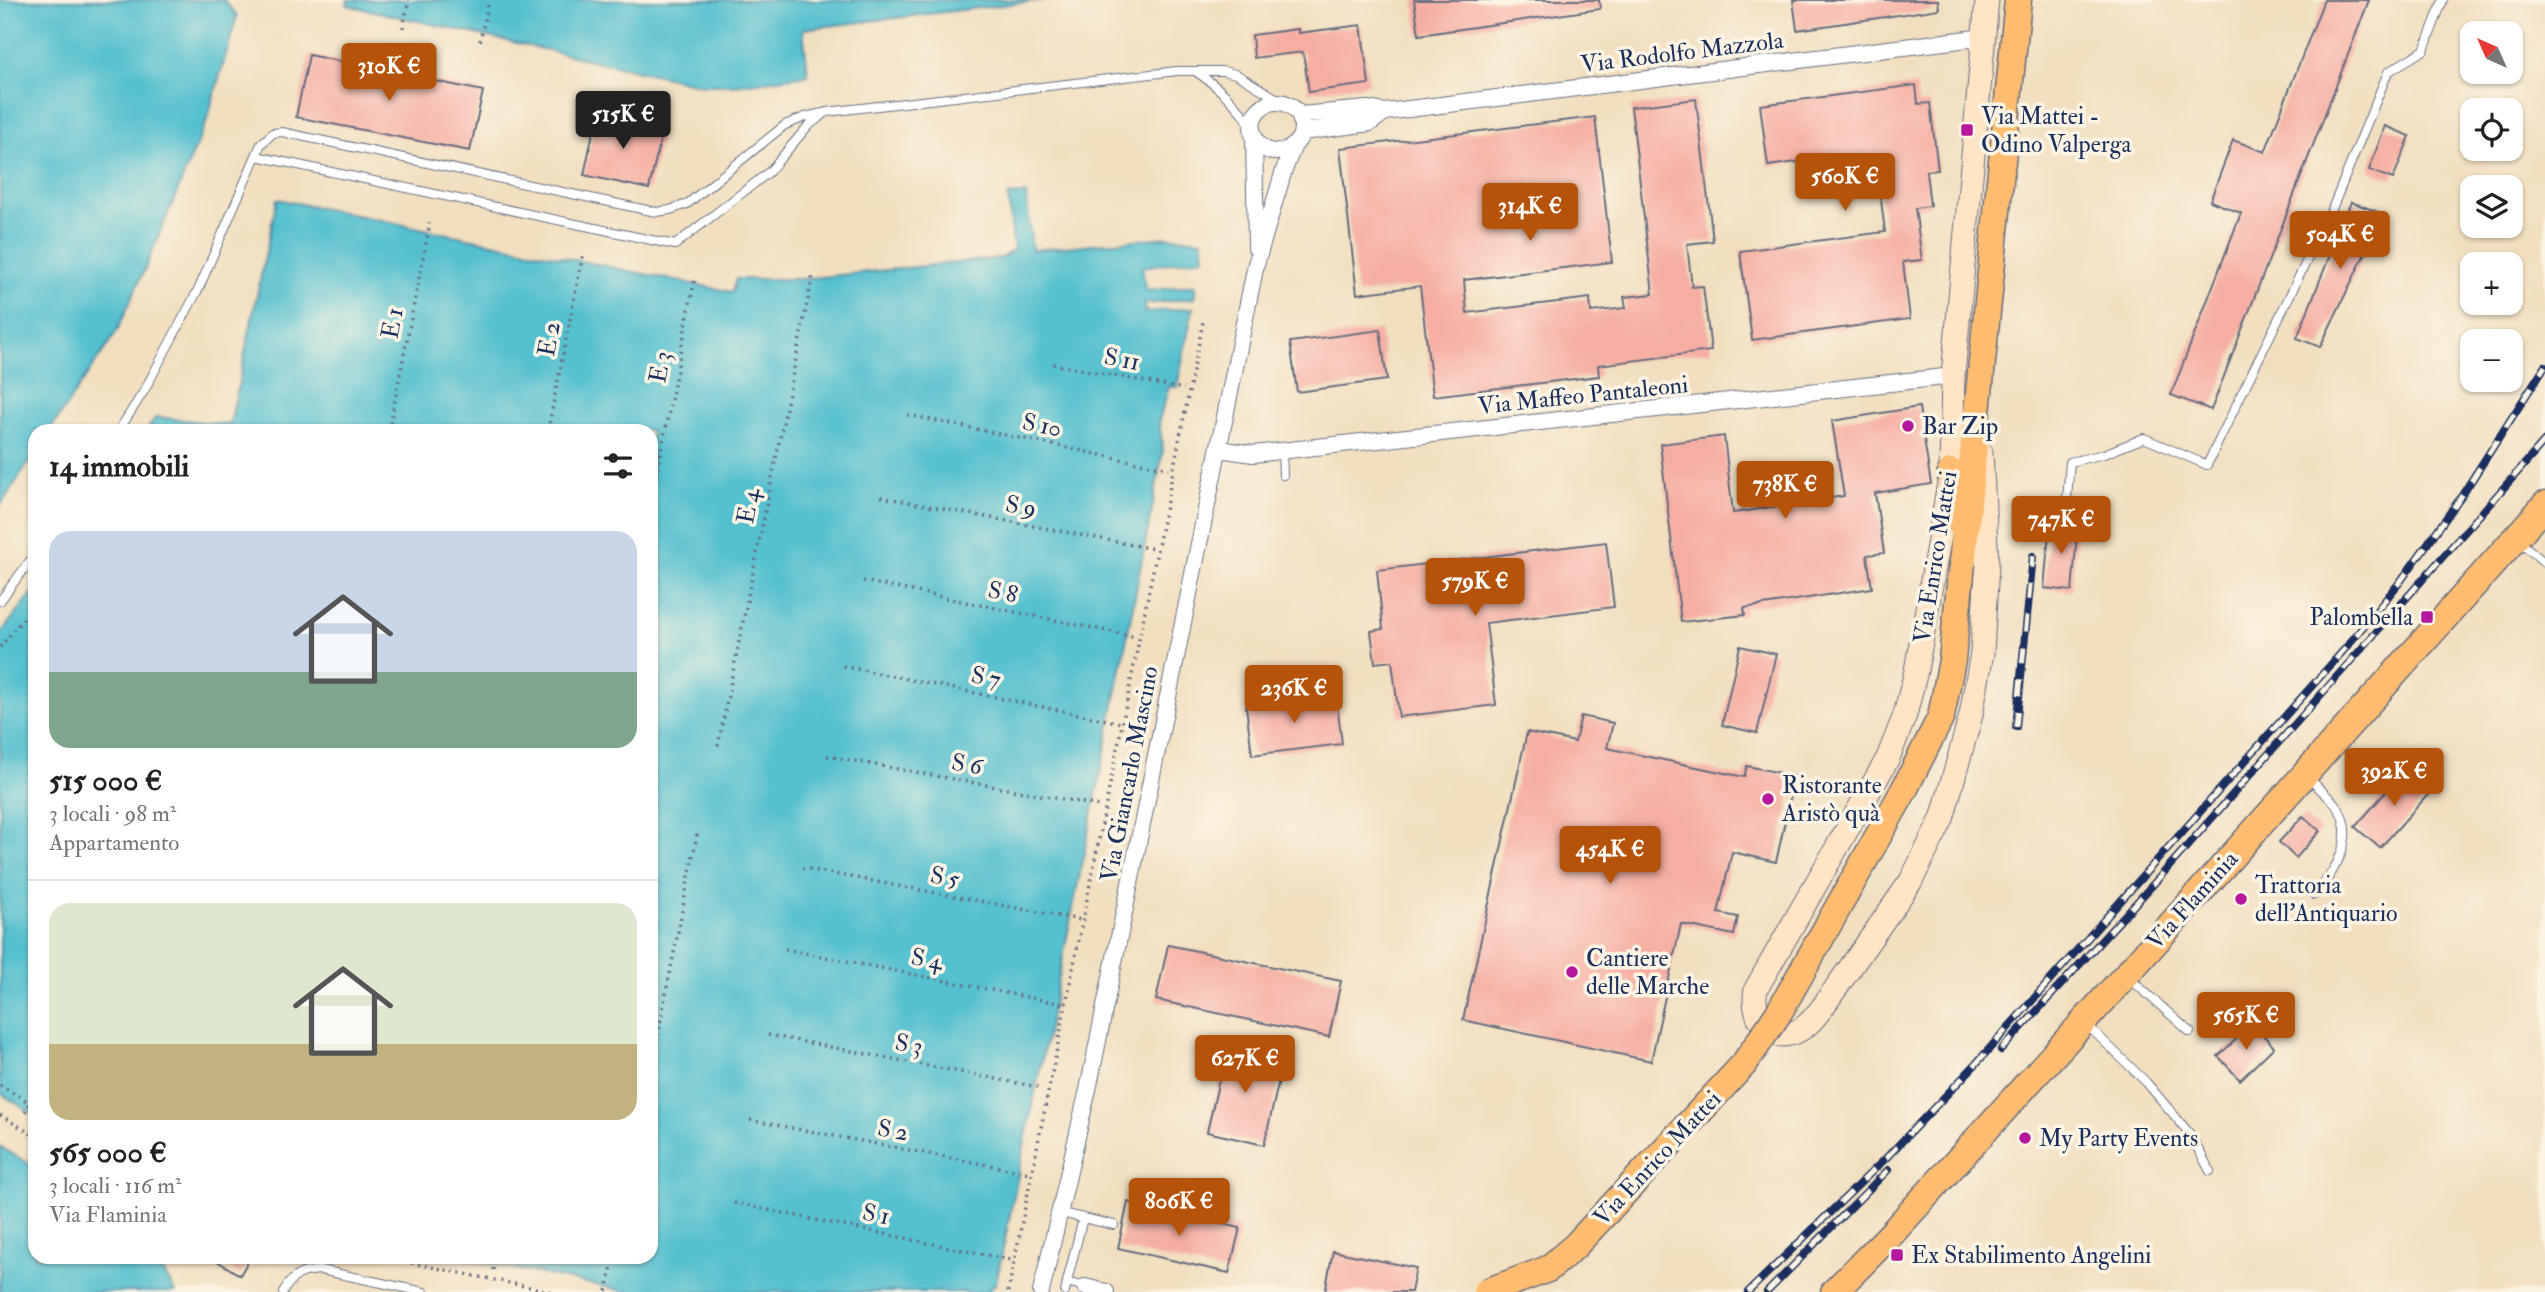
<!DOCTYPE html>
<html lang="it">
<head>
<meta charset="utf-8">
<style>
	:root { --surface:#fff; --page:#f2f2f2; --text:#222; --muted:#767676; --line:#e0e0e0; --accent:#b45309 }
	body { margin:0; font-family:"IM FELL Double Pica",serif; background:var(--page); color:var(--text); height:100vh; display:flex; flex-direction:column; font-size:26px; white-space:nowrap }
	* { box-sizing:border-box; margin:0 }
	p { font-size:23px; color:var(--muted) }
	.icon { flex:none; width:38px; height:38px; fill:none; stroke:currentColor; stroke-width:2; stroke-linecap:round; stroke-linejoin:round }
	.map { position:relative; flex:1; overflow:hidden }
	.side { position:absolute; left:28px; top:424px; width:630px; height:840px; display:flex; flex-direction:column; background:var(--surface); border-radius:21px; box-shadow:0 2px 5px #0004 }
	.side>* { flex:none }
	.needle { width:46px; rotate:315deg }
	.controls { position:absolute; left:2460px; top:21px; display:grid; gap:14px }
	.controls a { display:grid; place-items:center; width:63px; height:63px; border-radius:14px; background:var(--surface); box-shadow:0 2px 5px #0004; font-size:35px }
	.price { position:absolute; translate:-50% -60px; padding:0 16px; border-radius:7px; background:var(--accent); color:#fff; font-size:23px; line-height:46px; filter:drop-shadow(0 2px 4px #0008) }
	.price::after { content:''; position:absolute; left:50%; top:42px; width:21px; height:16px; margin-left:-10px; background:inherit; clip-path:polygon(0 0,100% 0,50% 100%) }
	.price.on { background:#222; color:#fff }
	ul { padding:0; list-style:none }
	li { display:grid; align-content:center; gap:14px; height:371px; padding:0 21px }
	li+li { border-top:2px solid var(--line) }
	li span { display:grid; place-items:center; height:217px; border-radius:21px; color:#555 }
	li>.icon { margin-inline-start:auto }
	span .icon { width:126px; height:126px; fill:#fffc; stroke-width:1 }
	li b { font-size:30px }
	h2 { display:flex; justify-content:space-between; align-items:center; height:84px; padding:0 21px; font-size:30px }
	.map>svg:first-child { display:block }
	.water { fill:#54c0cf; stroke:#387896; stroke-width:2 }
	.building { fill:#f6aea3 }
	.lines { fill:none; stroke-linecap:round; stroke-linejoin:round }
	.lane-casing { stroke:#666d80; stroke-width:10 }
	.street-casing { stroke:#666d80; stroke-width:18 }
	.secondary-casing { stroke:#666d80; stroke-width:25 }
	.primary-casing { stroke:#666d80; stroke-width:29 }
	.path { stroke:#666d80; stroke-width:3.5; stroke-dasharray:2 5; stroke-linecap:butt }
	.lane { stroke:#fff; stroke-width:8 }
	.street { stroke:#fff; stroke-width:16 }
	.secondary { stroke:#ffe4c6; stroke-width:23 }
	.primary { stroke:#febc70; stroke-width:26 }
	.rail-casing { stroke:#1b2f5e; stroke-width:8 }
	.rail { stroke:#fcf5e5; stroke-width:5; stroke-dasharray:16; stroke-linecap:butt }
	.primary-bridge-casing { stroke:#666d80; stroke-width:29; stroke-linecap:butt }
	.primary-bridge { stroke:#febc70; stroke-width:26 }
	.poi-dot { fill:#b5179e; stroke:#fcf5e5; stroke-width:2.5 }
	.labels { text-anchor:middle; stroke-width:7; stroke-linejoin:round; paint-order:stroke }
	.street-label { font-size:24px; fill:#1b2f5e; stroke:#fcf5e5 }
	.poi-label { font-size:24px; fill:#1b2f5e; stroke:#fcf5e5; text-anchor:start }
</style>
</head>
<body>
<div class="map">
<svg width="2545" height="1292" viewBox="0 0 2545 1292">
	<rect width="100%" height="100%" fill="#fcf5e5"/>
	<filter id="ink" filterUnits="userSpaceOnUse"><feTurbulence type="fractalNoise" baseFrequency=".0143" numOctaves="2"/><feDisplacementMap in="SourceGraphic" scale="14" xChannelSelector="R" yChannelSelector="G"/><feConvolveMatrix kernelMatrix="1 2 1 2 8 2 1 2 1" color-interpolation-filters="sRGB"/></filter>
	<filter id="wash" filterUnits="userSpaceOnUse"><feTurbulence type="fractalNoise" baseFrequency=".00686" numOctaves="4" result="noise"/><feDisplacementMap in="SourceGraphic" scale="28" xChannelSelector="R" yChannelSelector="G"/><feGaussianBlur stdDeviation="1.57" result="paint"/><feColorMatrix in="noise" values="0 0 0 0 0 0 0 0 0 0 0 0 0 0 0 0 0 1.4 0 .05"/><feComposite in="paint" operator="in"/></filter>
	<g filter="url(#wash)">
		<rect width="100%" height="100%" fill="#f1dfbf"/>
		<path class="water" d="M 0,0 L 224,0 L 237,16 L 207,120 L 143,273 L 117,331 L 50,430 L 35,430 L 35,453 L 0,506 Z
			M 348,0 L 1045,0 L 803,29 L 808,75 L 735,85 L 702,85 L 347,5 Z
			M 1026,194 L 1032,250 L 1169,237 L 1202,240 L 1204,258 L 1142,267 L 1146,291 L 1196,285 L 1194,298 L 1145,304 L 1145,312 L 1193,308 L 1177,387 L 1169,387 L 1159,420 L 1163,451 L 1103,761 L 996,1283 L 987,1292 L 630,1292 L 457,1257 L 651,1256 L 651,430 L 147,430 L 156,417 L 230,425 L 277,199 L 732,292 L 736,279 L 802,279 L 1001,258 L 1014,250 L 1008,196 Z
			M 35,590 L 35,1115 L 0,1093 L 0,634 Z
			M 0,1147 L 35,1167 L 35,1256 L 155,1257 L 175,1292 L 0,1292 Z"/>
		<g id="blocks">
			<path class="building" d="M 1414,0 L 1599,0 L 1600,9 L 1419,35 Z
				M 1793,0 L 1938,0 L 1939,9 L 1797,30 Z
				M 2324,0 L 2369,0 L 2211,410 L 2171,395 L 2241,213 L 2210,201 L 2233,140 L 2265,152 Z
				M 1361,25 L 1369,84 L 1309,92 L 1303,52 L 1254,58 L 1252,35 L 1298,29 L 1298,33 Z
				M 309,55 L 483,91 L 470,151 L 296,117 Z
				M 1916,85 L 1918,104 L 1930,103 L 1938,170 L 1926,171 L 1930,206 L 1915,208 L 1922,260 L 1903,262 L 1910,319 L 1752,340 L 1740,251 L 1885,232 L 1879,184 L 1830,190 L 1826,158 L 1768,166 L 1760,105 Z
				M 1696,99 L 1713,241 L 1687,244 L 1692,287 L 1703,286 L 1711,351 L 1598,365 L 1599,376 L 1433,396 L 1420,286 L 1357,294 L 1340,148 L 1595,117 L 1612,262 L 1464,280 L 1467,313 L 1590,298 L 1591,312 L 1626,308 L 1624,297 L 1653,294 L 1631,107 Z
				M 597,114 L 663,128 L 649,189 L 584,175 Z
				M 2385,126 L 2410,136 L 2393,179 L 2369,170 Z
				M 2351,202 L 2384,214 L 2320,347 L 2297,338 Z
				M 1380,330 L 1387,380 L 1297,392 L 1290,342 Z
				M 1919,407 L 1931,484 L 1875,493 L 1884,553 L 1867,555 L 1872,588 L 1744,608 L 1745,615 L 1681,622 L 1660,444 L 1724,436 L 1733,513 L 1844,496 L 1832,421 Z
				M 2050,522 L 2078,524 L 2072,591 L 2044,588 Z
				M 1606,542 L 1614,607 L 1486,623 L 1496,705 L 1399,717 L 1392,661 L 1375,663 L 1371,631 L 1383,629 L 1377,570 Z
				M 1740,646 L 1776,654 L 1757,733 L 1722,725 Z
				M 1336,695 L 1342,744 L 1252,755 L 1246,706 Z
				M 1581,716 L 1613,723 L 1607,748 L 1744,777 L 1747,766 L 1795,776 L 1776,862 L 1732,852 L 1718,913 L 1738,917 L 1734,935 L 1681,924 L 1651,1061 L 1463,1020 L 1527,732 L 1575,742 Z
				M 2408,767 L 2433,789 L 2380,848 L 2355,827 Z
				M 2303,816 L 2320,831 L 2296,858 L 2279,842 Z
				M 1168,945 L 1341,981 L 1329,1037 L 1156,1000 Z
				M 2253,1024 L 2274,1047 L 2240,1080 L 2218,1056 Z
				M 1227,1045 L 1284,1058 L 1264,1145 L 1207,1132 Z
				M 1128,1202 L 1240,1228 L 1229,1273 L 1118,1248 Z
				M 1333,1251 L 1416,1268 L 1411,1292 L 1325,1292 Z
				M 209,1256 L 251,1256 L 240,1275 Z"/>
		</g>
	</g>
	<g filter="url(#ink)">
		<use href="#blocks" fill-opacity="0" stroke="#666d80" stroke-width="2"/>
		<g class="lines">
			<defs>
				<path id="lane" d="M 1195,71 C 1219,87 1235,103 1252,126
					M 256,156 L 675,245 L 769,172 L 808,126 L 823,115
					M 119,430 L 144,391 L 199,288 L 261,144 L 273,133 L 282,132 L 656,212 L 670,210 L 687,204 L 785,125 L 805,117 L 827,112 L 1177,71 L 1223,71 L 1236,74 L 1281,101
					M 1282,451 L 1283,475
					M 2066,512 L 2070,462 L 2104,454 L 2144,438 L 2207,465 L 2332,209 L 2388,72 L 2424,50 L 2443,0
					M 2518,540 L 2545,563
					M 0,601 L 35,554
					M 2306,776 C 2316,785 2326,794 2335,804 C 2359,834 2336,871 2314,895
					M 2128,977 L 2190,1032
					M 2086,1024 L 2146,1082 L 2190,1134 L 2210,1171
					M 1061,1213 L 1114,1225
					M 1067,1282 L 1083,1218
					M 283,1292 C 293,1275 301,1271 321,1270 L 424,1292
					M 1065,1292 L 1067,1282 L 1085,1287"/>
				<path id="street" d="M1252 127a25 25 0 1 1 50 0a25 25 0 1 1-50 0Z
					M 1300,115 L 1367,109 L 1385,112 L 1984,37
					M 1302,132 L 1370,123 L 1385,112
					M 1254,136 L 1256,248
					M 1219,449 L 1253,454 L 1953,376
					M 1085,1287 L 1106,1292
					M 1041,1292 L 1089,1085 L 1256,264 L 1284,170 L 1294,145"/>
				<path id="secondary" d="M 1981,453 L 1987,564 L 1982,653 L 1971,715 L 1942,819 L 1911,881 L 1822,1008 C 1814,1018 1806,1029 1793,1033 C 1765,1043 1751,1012 1756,989 L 1888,758 L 1905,715 L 1916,671 L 1951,472 L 1953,376 L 1987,0"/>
				<path id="primary" d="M 1951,472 L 1956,521
					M 1962,564 L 2018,0
					M 1834,1292 L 1892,1233 L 2126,975 L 2545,505"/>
			</defs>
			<use href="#lane" class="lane-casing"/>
			<use href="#street" class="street-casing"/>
			<use href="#secondary" class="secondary-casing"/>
			<use href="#primary" class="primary-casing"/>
			<path class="path" d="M 403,28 L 409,0
				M 480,41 L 489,0
				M 1053,364 L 1184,389
				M 908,415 L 1169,469
				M 389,430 L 430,223
				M 548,430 L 583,254
				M 881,497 L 1154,549
				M 651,503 L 695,278
				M 863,581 L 1137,637
				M 0,647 L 35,604
				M 843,666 L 1121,723
				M 718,746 L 813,274
				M 827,756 L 1100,806
				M 802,868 L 1081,920
				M 785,949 L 1062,1004
				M 768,1035 L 1043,1088
				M 651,1070 L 698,830
				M 0,1085 L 35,1106
				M 25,1112 L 30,1103
				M 0,1115 L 35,1136
				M 750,1120 L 1030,1173
				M 734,1203 L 1011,1260
				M 377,1256 L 554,1292
				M 493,1270 L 496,1256
				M 607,1291 L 614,1256
				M 1008,1292 L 1203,322"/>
			<use href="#lane" class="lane"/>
			<use href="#street" class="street"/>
			<use href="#secondary" class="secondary"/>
			<use href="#primary" class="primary"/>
			<defs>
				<path id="rail" d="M 2016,727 L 2033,556
					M 2001,1050 L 2158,879 L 2545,441
					M 1748,1292 L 1885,1159 L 1974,1066 L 2343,651 L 2400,582 L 2459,500 L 2545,366
					M 1767,1292 L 1888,1170"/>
			</defs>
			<use href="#rail" class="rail-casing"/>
			<use href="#rail" class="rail"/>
			<defs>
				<path id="primary-bridge" d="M 1486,1292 L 1548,1269 L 1575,1246 L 1744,1064 L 1778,1014 L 1903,792 L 1941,717 L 1952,660 L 1962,564"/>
			</defs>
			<use href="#primary-bridge" class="primary-bridge-casing"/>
			<use href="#primary-bridge" class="primary-bridge"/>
		</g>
	</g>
	<g class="poi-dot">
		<rect x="1960" y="123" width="14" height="14" rx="3.5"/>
		<circle cx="1908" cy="426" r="7"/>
		<rect x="2420" y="610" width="14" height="14" rx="3.5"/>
		<circle cx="1768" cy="799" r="7"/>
		<circle cx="2241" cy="899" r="7"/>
		<circle cx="1572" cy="972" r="7"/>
		<circle cx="2025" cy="1138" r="7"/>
		<rect x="1890" y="1248" width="14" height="14" rx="3.5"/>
	</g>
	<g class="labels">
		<g class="street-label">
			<text transform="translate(1682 52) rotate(-7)" y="8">Via Rodolfo Mazzola</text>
			<text transform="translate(392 323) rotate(-79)" y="8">E 1</text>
			<text transform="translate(549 339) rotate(-79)" y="8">E 2</text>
			<text transform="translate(1122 359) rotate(11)" y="8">S 11</text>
			<text transform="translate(660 367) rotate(-79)" y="8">E 3</text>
			<text transform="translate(1583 395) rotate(-6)" y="8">Via Maffeo Pantaleoni</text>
			<text transform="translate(1042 425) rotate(12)" y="8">S 10</text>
			<text transform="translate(748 506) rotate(-79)" y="8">E 4</text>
			<text transform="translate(1021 506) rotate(11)" y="8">S 9</text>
			<text transform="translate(1935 557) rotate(-81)" y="8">Via Enrico Mattei</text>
			<text transform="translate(1003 592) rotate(12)" y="8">S 8</text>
			<text transform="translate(986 677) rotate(12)" y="8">S 7</text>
			<text transform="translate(967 764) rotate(10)" y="8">S 6</text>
			<text transform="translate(1129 774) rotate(-79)" y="8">Via Giancarlo Mascino</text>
			<text transform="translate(945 877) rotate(11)" y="8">S 5</text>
			<text transform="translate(2192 900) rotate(-48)" y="8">Via Flaminia</text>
			<text transform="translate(927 959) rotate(11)" y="8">S 4</text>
			<text transform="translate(909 1044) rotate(11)" y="8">S 3</text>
			<text transform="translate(893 1130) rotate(11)" y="8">S 2</text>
			<text transform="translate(1657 1158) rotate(-47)" y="8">Via Enrico Mattei</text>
			<text transform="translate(876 1214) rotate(12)" y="8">S 1</text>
		</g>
		<g class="poi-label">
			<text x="1981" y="124">Via Mattei -<tspan x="1981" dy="28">Odino Valperga</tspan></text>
			<text x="1922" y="434">Bar Zip</text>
			<text x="2413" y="625" text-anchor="end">Palombella</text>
			<text x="1782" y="793">Ristorante<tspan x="1782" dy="28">Aristò quà</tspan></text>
			<text x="2255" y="893">Trattoria<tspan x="2255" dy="28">dell'Antiquario</tspan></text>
			<text x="1586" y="966">Cantiere<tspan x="1586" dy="28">delle Marche</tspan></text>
			<text x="2039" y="1146">My Party Events</text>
			<text x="1911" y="1263">Ex Stabilimento Angelini</text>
		</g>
	</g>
</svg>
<div class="controls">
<a><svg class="needle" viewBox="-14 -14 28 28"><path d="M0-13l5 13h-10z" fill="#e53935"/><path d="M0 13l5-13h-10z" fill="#767676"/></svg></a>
<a><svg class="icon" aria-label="locate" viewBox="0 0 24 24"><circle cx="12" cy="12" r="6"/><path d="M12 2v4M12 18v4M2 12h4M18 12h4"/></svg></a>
<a><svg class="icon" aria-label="layers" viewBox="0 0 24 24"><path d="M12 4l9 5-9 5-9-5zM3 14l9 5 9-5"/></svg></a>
<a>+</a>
<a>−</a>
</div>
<b class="price" style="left:389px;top:103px">310K €</b>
<b class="price on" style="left:623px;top:151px">515K €</b>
<b class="price" style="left:1845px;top:213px">560K €</b>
<b class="price" style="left:1530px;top:243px">314K €</b>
<b class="price" style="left:2340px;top:271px">504K €</b>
<b class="price" style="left:1785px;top:521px">738K €</b>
<b class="price" style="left:2061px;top:556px">747K €</b>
<b class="price" style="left:1475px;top:618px">579K €</b>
<b class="price" style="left:1294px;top:725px">236K €</b>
<b class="price" style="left:2394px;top:808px">392K €</b>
<b class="price" style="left:1610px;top:886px">454K €</b>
<b class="price" style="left:2246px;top:1052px">565K €</b>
<b class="price" style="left:1245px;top:1095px">627K €</b>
<b class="price" style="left:1179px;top:1238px">806K €</b>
<section class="side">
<h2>14 immobili<svg class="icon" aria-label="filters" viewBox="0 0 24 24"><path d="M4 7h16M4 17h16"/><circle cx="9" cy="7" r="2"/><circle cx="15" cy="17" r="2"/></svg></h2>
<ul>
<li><span style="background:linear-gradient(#c9d6e8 65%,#7fa58c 0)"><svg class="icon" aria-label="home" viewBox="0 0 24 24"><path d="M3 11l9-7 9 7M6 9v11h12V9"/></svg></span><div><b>515 000 €</b><p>3 locali · 98 m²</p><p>Appartamento</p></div></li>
<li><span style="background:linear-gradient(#dfe7d0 65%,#c2b280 0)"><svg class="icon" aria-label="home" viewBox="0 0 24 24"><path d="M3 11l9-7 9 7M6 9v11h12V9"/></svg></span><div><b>565 000 €</b><p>3 locali · 116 m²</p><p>Via Flaminia</p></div></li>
</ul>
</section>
</div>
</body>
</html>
